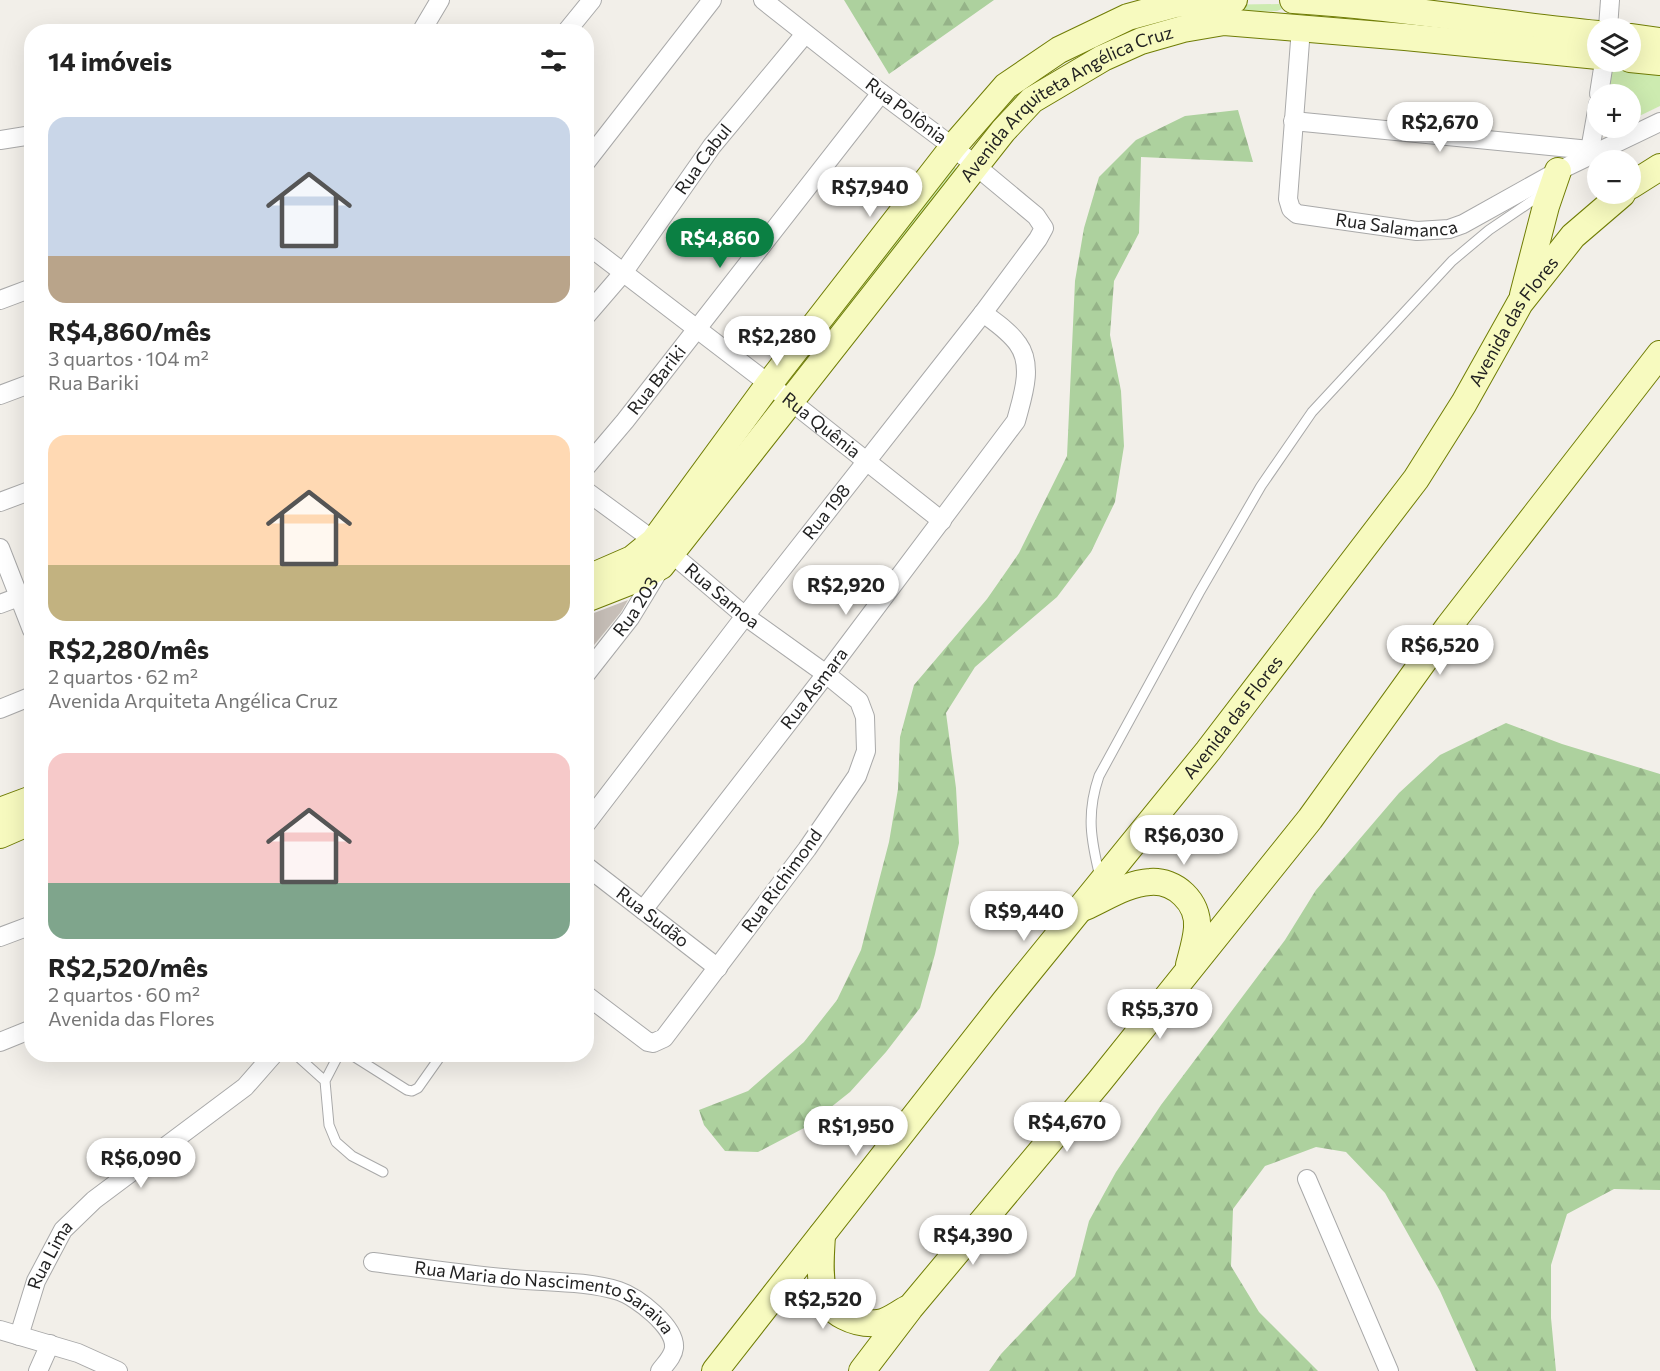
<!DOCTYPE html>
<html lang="pt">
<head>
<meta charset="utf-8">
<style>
	:root { --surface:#fff; --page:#f2f2f2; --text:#222; --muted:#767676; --accent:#0b8043 }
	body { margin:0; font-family:Commissioner,sans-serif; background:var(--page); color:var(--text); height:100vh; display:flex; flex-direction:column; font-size:22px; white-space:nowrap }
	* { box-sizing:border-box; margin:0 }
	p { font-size:20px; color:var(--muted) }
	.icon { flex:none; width:33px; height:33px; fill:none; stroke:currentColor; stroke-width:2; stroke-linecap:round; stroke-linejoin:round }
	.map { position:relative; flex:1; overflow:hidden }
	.drawer { position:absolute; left:24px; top:24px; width:570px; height:1038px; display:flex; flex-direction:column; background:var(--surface); border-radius:24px; box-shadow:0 6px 24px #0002 }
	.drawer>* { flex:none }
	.buttons { position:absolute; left:1587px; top:18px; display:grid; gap:12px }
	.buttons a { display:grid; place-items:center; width:54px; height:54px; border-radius:50%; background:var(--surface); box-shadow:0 6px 24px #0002; font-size:30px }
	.price { position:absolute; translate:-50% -51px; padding:0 14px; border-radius:21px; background:#fff; color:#222; font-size:20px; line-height:39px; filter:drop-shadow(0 2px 3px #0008) }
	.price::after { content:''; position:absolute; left:50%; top:36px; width:18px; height:14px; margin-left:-9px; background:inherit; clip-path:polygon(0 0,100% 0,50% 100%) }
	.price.active { background:var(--accent); color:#fff }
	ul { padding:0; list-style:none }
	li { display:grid; align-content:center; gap:12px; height:318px; padding:0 24px }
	li span { display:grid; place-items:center; height:186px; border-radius:18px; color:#555 }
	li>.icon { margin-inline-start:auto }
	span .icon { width:108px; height:108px; fill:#fffc; stroke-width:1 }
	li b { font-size:26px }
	h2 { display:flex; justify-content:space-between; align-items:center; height:72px; padding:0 24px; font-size:26px }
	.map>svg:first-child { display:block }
	.grass { fill:#cdebb0 }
	.forest { fill:url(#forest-firs) }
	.building { fill:#c7bfb8 }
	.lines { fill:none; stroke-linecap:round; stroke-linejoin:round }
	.lane-casing { stroke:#a9a9a9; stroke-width:11 }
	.street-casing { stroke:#a9a9a9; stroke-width:20 }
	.secondary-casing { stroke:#707d05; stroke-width:28 }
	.lane { stroke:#fff; stroke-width:9 }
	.street { stroke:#fff; stroke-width:18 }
	.secondary { stroke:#f7fabf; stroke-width:26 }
	.labels { text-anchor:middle; stroke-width:5; stroke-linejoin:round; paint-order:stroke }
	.street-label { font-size:18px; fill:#222; stroke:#fff }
</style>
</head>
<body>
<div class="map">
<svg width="1660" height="1371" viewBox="0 0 1660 1371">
	<defs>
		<pattern id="forest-firs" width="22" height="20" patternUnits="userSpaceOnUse" patternTransform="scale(1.5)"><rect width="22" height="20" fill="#add19e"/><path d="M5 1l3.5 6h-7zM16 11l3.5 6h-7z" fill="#95b388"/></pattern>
	</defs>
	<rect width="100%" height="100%" fill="#f2efe9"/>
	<path class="grass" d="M 1279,4 L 1282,9 L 1277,11 L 1215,13 L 1140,28 L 1109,41 L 1070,60 L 1041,78 L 1001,112 L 978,138 L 969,144 L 990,113 L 1086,42 L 1213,5 Z
		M 1608,66 L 1660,71 L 1660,106 L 1631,120 L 1630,94 L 1604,94 Z
		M 954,167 L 959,170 L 680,528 L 672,527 Z"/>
	<path class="forest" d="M 844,0 L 994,0 L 889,74 Z
		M 1238,110 L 1253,162 L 1141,157 L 1139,233 L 1114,281 L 1110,335 L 1121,391 L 1124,446 L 1115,502 L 1091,552 L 1057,597 L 975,667 L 946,713 L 956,788 L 959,843 L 935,954 L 920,1008 L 886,1052 L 850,1092 L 806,1127 L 758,1152 L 725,1151 L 704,1125 L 699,1110 L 748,1091 L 804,1042 L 837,1000 L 861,950 L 889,842 L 898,789 L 900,737 L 914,685 L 987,599 L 1019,553 L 1067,456 L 1075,281 L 1084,228 L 1099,177 L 1136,140 L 1185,116 Z
		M 1506,723 L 1562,744 L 1660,774 L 1660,1190 L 1614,1189 L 1567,1214 L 1551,1265 L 1551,1318 L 1556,1371 L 1476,1371 L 1440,1291 L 1385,1193 L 1346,1152 L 1316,1147 L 1265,1166 L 1233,1209 L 1231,1266 L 1259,1312 L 1318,1371 L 989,1371 L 1001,1354 L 1075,1276 L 1089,1221 L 1116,1172 L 1161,1105 L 1285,940 L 1316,890 L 1399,793 L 1440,755 Z"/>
	<path class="building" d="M 628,600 L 621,612 L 586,655 L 586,616 Z"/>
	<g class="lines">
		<defs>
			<path id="lane" d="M 1100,877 C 1091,840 1086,814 1099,776 L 1199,593 L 1261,486 L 1312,412 L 1452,261 L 1489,230 L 1545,192
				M 295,1054 L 325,1081
				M 339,1054 L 325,1081 L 329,1125 L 336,1142 L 352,1156 L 383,1172
				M 350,1054 L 407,1090 L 412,1091 L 418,1088 L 442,1054"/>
			<g id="street">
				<path id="s1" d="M 1301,28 L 1288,199 L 1291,209 L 1297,214 L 1417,231 L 1449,229 L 1463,224 L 1558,171 L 1660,122"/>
				<path d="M 1608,28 L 1610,0"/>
				<path d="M 421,32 L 440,0"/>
				<path d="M 566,32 L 592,0"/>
				<path d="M 1599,94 L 1604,62"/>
				<path d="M 1293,121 L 1590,150"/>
				<path d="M 0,140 L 32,135"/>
				<path d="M 1593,155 L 1590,150 L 1598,105"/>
				<path d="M 586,162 L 712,0"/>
				<path id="s2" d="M 586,244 L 769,384 L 942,521"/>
				<path d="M 0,300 L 32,288"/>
				<path id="s3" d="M 586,316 L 623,273 L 712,146 L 805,34"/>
				<path d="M 0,395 L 32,383"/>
				<path id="s4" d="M 586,467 L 625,421 L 881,93"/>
				<path id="s5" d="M 586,491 L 672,554 L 745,616 L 826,674 L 859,701 L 865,717 L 866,751 L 857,776 L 807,849 L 664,1038 L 653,1043 L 648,1042 L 586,995"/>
				<path d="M 0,502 L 32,490"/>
				<path d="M 0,548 L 32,630"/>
				<path d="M 0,604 L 32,592"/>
				<path id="s6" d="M 586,674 L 630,618 L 661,567"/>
				<path d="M 0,709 L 32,696"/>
				<path id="s7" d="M 586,824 L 745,616 L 983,313 L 1038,239 L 1044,228 L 1036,216 L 953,147 L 881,93 L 763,0"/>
				<path id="s8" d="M 586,866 L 718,968"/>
				<path id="s9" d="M 643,910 L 826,674 L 1016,421 C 1022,398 1034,366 1018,344 C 1009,331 995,322 983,313"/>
				<path d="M 0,937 L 32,925"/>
				<path d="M 0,1042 L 32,1029"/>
				<path d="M 1307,1179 L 1389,1371"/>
				<path id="s10" d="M 373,1262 C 420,1268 467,1275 514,1279 C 547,1282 588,1281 619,1291 C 637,1297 676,1327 674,1348 C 673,1357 665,1364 660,1371"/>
				<path d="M 0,1330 L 78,1353 L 118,1371"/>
				<path id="s11" d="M 19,1336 L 36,1281 L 63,1230 L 94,1200 L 245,1087 L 274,1054"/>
				<path d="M 38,1371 L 50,1344"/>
			</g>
			<g id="secondary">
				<path d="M 1293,0 C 1395,6 1496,24 1598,34"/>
				<path d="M 1630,37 L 1660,41"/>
				<path d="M 1630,59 L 1660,62"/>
				<path d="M 1630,186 L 1660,167"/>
				<path d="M 1523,295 L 1546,206 L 1558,171"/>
				<path d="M 586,579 L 632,559 L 654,541 L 769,384 L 953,147 L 1006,86 L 1059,50 L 1128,17 L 1176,4 L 1234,0"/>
				<path id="s12" d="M 586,599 L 637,579 L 661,566 L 1003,131 L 1032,100 L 1103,58 L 1141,41 L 1183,29 L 1224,22 L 1405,37 L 1598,56"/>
				<path d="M 0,811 L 32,799"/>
				<path d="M 0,835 L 32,821"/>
				<path d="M 1085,907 C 1105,898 1128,883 1150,882 C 1175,880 1199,902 1197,928 C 1196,941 1192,953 1189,965"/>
				<path d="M 822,1235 C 821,1254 819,1272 823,1291 C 828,1314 856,1325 878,1323 C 888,1322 899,1313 907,1309"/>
				<path id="s13" d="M 715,1371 L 1005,1001 L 1208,751 L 1416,479 L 1464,403 L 1520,303 L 1573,236 L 1622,194"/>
				<path d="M 862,1371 L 910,1308 L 1099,1082 L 1310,819 L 1449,626 L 1660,354"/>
			</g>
		</defs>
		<use href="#lane" class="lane-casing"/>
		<use href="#street" class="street-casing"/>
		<use href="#secondary" class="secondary-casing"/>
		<use href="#lane" class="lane"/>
		<use href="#street" class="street"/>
		<use href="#secondary" class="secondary"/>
	</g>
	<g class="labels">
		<g class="street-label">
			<text dy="6" stroke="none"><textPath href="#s12" startOffset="704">Avenida Arquiteta Angélica Cruz</textPath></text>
			<text transform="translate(906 111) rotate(37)" y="6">Rua Polônia</text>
			<text dy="6" stroke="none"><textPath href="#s3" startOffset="196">Rua Cabul</textPath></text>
			<text dy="6" stroke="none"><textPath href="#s1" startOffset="290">Rua Salamanca</textPath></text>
			<text dy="6" stroke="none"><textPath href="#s13" startOffset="1320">Avenida das Flores</textPath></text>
			<text dy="6" stroke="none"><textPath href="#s4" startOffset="112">Rua Bariki</textPath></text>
			<text dy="6" stroke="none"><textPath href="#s2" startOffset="297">Rua Quênia</textPath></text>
			<text dy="6" stroke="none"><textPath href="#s7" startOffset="394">Rua 198</textPath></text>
			<text dy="6" stroke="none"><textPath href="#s5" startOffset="172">Rua Samoa</textPath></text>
			<text dy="6" stroke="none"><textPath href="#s6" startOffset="84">Rua 203</textPath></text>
			<text dy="6" stroke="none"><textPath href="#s9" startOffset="280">Rua Asmara</textPath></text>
			<text dy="6" stroke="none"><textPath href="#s13" startOffset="834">Avenida das Flores</textPath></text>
			<text transform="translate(782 881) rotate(-54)" y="6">Rua Richimond</text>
			<text dy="6" stroke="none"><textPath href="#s8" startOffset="84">Rua Sudão</textPath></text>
			<text dy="6" stroke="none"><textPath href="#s11" startOffset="87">Rua Lima</textPath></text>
			<text dy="6" stroke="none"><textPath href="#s10" startOffset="178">Rua Maria do Nascimento Saraiva</textPath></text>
		</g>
	</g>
</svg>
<div class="buttons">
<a><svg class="icon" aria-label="layers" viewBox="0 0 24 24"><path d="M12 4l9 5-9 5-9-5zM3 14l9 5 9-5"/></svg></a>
<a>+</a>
<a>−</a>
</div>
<b class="price" style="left:1440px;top:153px">R$2,670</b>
<b class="price" style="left:870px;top:218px">R$7,940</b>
<b class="price active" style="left:720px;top:269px">R$4,860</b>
<b class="price" style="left:777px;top:367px">R$2,280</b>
<b class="price" style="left:846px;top:616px">R$2,920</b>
<b class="price" style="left:1440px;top:676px">R$6,520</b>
<b class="price" style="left:1184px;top:866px">R$6,030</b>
<b class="price" style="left:1024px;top:942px">R$9,440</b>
<b class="price" style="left:1160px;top:1040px">R$5,370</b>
<b class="price" style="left:1067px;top:1153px">R$4,670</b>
<b class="price" style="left:856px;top:1157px">R$1,950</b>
<b class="price" style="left:141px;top:1189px">R$6,090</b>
<b class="price" style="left:973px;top:1266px">R$4,390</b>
<b class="price" style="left:823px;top:1330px">R$2,520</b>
<section class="drawer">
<h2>14 imóveis<svg class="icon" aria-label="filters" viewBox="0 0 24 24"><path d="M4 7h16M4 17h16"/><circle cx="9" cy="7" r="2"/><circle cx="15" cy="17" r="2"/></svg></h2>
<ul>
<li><span style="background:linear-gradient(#c9d6e8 75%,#b9a48a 0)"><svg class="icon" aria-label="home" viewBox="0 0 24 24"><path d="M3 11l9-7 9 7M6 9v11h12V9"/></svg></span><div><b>R$4,860/mês</b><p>3 quartos · 104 m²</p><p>Rua Bariki</p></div></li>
<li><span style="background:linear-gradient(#ffd9b3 70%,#c2b280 0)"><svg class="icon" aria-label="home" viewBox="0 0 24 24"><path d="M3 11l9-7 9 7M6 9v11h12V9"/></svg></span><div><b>R$2,280/mês</b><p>2 quartos · 62 m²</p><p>Avenida Arquiteta Angélica Cruz</p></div></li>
<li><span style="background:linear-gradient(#f6c9c9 70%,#7fa58c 0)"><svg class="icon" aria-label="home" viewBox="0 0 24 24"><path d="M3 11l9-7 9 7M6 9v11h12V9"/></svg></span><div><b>R$2,520/mês</b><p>2 quartos · 60 m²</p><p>Avenida das Flores</p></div></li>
</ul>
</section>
</div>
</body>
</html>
